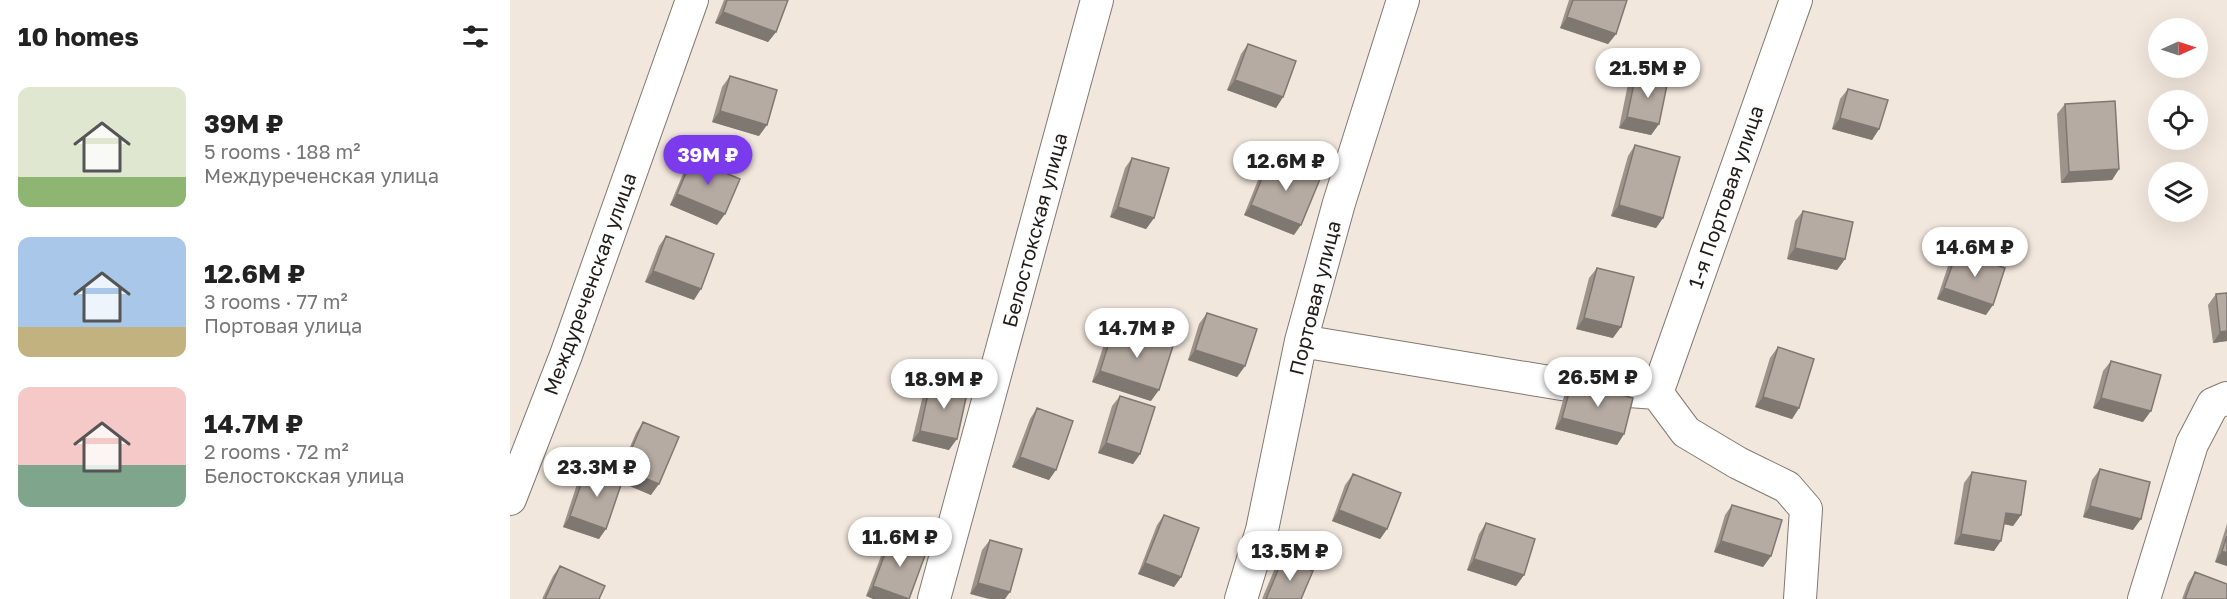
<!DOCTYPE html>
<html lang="en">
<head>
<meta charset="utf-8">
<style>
	:root { --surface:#fff; --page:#f2f2f2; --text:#222; --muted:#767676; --accent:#7c3aed }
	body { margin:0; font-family:"Golos Text",sans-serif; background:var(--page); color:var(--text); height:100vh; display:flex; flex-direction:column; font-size:22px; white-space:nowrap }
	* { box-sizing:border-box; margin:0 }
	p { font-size:20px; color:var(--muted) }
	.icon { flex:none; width:33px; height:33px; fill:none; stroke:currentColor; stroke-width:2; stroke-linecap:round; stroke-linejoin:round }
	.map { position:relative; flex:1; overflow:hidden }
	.details { display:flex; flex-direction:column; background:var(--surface); width:510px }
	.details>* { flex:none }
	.needle { width:39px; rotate:87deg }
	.controls { position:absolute; left:1638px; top:18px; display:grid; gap:12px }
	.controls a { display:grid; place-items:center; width:60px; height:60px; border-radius:50%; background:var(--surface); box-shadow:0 6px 24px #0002; font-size:30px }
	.price { position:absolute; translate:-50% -51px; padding:0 14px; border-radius:21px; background:#fff; color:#222; font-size:20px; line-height:39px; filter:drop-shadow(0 2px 3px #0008) }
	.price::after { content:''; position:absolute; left:50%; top:36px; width:18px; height:14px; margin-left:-9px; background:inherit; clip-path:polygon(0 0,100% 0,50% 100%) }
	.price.selected { background:var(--accent); color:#fff }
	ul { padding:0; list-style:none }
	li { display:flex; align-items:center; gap:18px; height:150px; padding:0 18px }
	li span { display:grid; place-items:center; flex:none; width:168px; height:120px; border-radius:12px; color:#555 }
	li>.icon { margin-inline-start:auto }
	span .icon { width:72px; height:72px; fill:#fffc; stroke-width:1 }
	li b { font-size:26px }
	h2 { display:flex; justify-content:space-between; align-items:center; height:72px; padding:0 18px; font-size:26px }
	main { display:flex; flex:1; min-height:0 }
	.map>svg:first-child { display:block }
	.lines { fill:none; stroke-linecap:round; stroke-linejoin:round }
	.street-casing { stroke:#827870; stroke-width:34 }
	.street { stroke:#fff; stroke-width:32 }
	.wall { fill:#9d938b }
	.shaded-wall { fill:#7f7871 }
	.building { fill:#b6aba2; stroke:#7f7871; stroke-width:1.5 }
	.labels { text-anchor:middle; stroke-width:6; stroke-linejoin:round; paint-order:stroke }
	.street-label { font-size:20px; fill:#201c19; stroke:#fff }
</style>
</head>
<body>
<main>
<section class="details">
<h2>10 homes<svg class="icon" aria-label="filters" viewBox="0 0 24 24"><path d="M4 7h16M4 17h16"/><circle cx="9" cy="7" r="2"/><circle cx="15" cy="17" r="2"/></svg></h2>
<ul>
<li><span style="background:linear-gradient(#dfe7d0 75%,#8fb573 0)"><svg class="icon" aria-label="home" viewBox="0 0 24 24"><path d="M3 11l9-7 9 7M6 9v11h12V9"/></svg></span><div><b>39M ₽</b><p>5 rooms · 188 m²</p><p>Междуреченская улица</p></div></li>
<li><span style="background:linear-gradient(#a9c7e8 75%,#c2b280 0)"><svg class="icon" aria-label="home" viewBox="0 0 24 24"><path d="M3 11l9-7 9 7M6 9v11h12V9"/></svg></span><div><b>12.6M ₽</b><p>3 rooms · 77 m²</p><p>Портовая улица</p></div></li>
<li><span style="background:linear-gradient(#f6c9c9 65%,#7fa58c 0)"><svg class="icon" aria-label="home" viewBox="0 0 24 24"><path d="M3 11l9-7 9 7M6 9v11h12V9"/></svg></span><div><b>14.7M ₽</b><p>2 rooms · 72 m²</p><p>Белостокская улица</p></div></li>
</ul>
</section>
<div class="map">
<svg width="1717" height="599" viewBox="0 0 1717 599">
	<rect width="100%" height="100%" fill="#f2e7dd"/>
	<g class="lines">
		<defs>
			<path id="street" d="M 791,341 L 1076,388 L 1147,393 L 1176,432 L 1228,463 L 1277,487 L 1296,509 L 1290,599
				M 1147,393 L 1286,0
				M 0,499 L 56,355 L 182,0
				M 424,599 L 587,0
				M 731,599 L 752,530 L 791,341 L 829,203 L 893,0
				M 1634,599 L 1682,444 L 1703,404 L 1717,398"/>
		</defs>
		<use href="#street" class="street-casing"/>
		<use href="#street" class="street"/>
	</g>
	<path class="wall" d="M 214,0 L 278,0 L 266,32 L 258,42 L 205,23 Z
		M 1059,0 L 1117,0 L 1106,34 L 1098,44 L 1050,28 Z
		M 738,44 L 773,97 L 766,108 L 717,90 L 731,54 Z
		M 1126,74 L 1149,124 L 1141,135 L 1109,128 L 1118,84 Z
		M 220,76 L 249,136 L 202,122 L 212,87 Z
		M 1338,89 L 1369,129 L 1362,140 L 1322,129 L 1330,99 Z
		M 1555,104 L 1609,169 L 1602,180 L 1551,183 L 1547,114 Z
		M 1125,145 L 1153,218 L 1146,228 L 1101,216 L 1118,156 Z
		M 622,158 L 644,218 L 636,229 L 600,217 L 615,168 Z
		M 182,159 L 207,225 L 160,205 L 175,169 Z
		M 760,159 L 784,235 L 734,215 L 752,170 Z
		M 1293,211 L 1335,259 L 1327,270 L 1277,259 L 1285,221 Z
		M 156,236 L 184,300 L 135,282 L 149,246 Z
		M 1447,252 L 1476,315 L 1427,299 L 1439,263 Z
		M 1087,268 L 1103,338 L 1066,329 L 1079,278 Z
		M 1717,293 L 1717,341 L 1703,343 L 1698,305 L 1706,294 Z
		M 697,313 L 735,366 L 727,377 L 678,360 L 689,324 Z
		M 604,327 L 641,401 L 582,382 L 596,338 Z
		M 1268,347 L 1289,408 L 1282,419 L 1245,407 L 1260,358 Z
		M 1601,361 L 1633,422 L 1583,408 L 1593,371 Z
		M 421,380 L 439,450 L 402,441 L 414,391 Z
		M 1062,382 L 1114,434 L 1107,445 L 1045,429 L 1055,393 Z
		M 610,396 L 630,454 L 623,464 L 588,453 L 602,406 Z
		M 527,408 L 539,480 L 502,467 L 520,419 Z
		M 133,422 L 141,495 L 112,483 L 89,539 L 53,527 L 69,478 L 77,467 L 107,477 L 126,433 Z
		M 1590,469 L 1623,530 L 1573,517 L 1582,480 Z
		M 1462,472 L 1511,515 L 1503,526 L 1494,524 L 1484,551 L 1444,544 L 1454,483 Z
		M 843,474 L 877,529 L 870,539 L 822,521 L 835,485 Z
		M 1222,505 L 1261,556 L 1253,567 L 1204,552 L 1215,515 Z
		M 654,515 L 671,577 L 664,587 L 628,574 L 647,525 Z
		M 976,523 L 1014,575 L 1006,586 L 957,570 L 969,534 Z
		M 1717,524 L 1717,566 L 1705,562 Z
		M 381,537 L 417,550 L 356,596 L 374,548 Z
		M 480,540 L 512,549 L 460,594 L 472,550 Z
		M 773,558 L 791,599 L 752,599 L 765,568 Z
		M 50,566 L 89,599 L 32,599 L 43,576 Z
		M 1685,572 L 1717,599 L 1672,599 L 1678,583 Z"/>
	<path class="shaded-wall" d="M 213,12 L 266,32 L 258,42 L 205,23 Z
		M 1057,17 L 1106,34 L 1098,44 L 1050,28 Z
		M 725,80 L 773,97 L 766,108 L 717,90 Z
		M 210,111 L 257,125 L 249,136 L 202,122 Z
		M 1117,117 L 1149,124 L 1141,135 L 1109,128 Z
		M 1330,118 L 1369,129 L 1362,140 L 1322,129 Z
		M 1609,169 L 1602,180 L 1551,183 L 1559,172 Z
		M 167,194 L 215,214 L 207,225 L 160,205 Z
		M 741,205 L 791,225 L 784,235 L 734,215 Z
		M 1109,205 L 1153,218 L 1146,228 L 1101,216 Z
		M 608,207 L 644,218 L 636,229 L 600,217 Z
		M 1285,248 L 1335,259 L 1327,270 L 1277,259 Z
		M 143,271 L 191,289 L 184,300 L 135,282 Z
		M 1434,288 L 1483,305 L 1476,315 L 1427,299 Z
		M 1074,318 L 1111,327 L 1103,338 L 1066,329 Z
		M 1717,331 L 1717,341 L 1703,343 L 1710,332 Z
		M 685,350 L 735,366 L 727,377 L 678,360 Z
		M 590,371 L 649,390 L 641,401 L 582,382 Z
		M 1253,397 L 1289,408 L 1282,419 L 1245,407 Z
		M 1591,398 L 1641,411 L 1633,422 L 1583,408 Z
		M 1052,418 L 1114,434 L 1107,445 L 1045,429 Z
		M 410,431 L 447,439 L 439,450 L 402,441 Z
		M 596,443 L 630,454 L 623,464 L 588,453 Z
		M 510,457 L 546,470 L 539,480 L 502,467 Z
		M 113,469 L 149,484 L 141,495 L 106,480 Z
		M 1580,506 L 1631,519 L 1623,530 L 1573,517 Z
		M 829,510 L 877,529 L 870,539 L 822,521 Z
		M 1496,513 L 1511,515 L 1503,526 L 1489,523 Z
		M 60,516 L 96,529 L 89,539 L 53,527 Z
		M 1451,534 L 1491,541 L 1484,551 L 1444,544 Z
		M 1211,541 L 1261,556 L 1253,567 L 1204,552 Z
		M 1712,551 L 1717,553 L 1717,566 L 1705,562 Z
		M 964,559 L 1014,575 L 1006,586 L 957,570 Z
		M 635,563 L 671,577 L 664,587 L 628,574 Z
		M 468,583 L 500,592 L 495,599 L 479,599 L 460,594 Z
		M 363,586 L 399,599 L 363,599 L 356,596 Z"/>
	<path class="building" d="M 217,0 L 278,0 L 266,32 L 213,12 Z
		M 1063,0 L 1117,0 L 1106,34 L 1057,17 Z
		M 738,44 L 786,61 L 773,97 L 725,80 Z
		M 1126,74 L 1158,80 L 1149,124 L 1117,117 Z
		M 220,76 L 267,90 L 257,125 L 210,111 Z
		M 1338,89 L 1378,100 L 1369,129 L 1330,118 Z
		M 1605,101 L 1609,169 L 1559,172 L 1555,104 Z
		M 1125,145 L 1170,157 L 1153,218 L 1109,205 Z
		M 622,158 L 659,168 L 644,218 L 608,207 Z
		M 182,159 L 230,179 L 215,214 L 167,194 Z
		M 760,159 L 810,179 L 791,225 L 741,205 Z
		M 1293,211 L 1343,222 L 1335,259 L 1285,248 Z
		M 156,236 L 204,254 L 191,289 L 143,271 Z
		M 1447,252 L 1495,268 L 1483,305 L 1434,288 Z
		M 1087,268 L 1124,277 L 1111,327 L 1074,318 Z
		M 1717,293 L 1717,331 L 1710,332 L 1706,294 Z
		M 697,313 L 747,329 L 735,366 L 685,350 Z
		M 604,327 L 663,346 L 649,390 L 590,371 Z
		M 1268,347 L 1304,359 L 1289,408 L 1253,397 Z
		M 1601,361 L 1651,375 L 1641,411 L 1591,398 Z
		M 421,380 L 458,389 L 447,439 L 410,431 Z
		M 1062,382 L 1123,398 L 1114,434 L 1052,418 Z
		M 610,396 L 645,407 L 630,454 L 596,443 Z
		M 527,408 L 563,421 L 546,470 L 510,457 Z
		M 133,422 L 169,437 L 149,484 L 113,469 Z
		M 77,467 L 113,479 L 96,529 L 60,516 Z
		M 1590,469 L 1640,482 L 1631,519 L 1580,506 Z
		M 1462,472 L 1516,481 L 1511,515 L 1496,513 L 1491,541 L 1451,534 Z
		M 843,474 L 891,493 L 877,529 L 829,510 Z
		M 1222,505 L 1272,520 L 1261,556 L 1211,541 Z
		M 654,515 L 689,528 L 671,577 L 635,563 Z
		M 976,523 L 1025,539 L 1014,575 L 964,559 Z
		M 1717,536 L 1717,553 L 1712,551 Z
		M 381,537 L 417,550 L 399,599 L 363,586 Z
		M 480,540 L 512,549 L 500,592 L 468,583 Z
		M 773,558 L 803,571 L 791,599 L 756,599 Z
		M 50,566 L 95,586 L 89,599 L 35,599 Z
		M 1685,572 L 1717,584 L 1717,599 L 1675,599 Z"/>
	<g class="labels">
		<g class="street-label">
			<text transform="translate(1216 197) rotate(-71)" y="7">1-я Портовая улица</text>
			<text transform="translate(525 230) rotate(-75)" y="7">Белостокская улица</text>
			<text transform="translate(80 284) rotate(-70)" y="7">Междуреченская улица</text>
			<text transform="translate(805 298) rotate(-76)" y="7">Портовая улица</text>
		</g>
	</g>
</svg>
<div class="controls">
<a><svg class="needle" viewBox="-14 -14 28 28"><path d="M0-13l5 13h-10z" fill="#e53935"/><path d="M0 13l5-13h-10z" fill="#767676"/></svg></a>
<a><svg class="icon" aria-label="locate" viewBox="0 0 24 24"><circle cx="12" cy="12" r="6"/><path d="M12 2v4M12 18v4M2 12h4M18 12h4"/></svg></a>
<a><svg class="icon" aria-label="layers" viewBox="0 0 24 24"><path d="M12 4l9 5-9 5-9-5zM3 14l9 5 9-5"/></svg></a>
</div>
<b class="price" style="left:1138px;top:99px">21.5M ₽</b>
<b class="price selected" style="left:198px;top:186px">39M ₽</b>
<b class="price" style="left:776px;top:192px">12.6M ₽</b>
<b class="price" style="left:1465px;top:278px">14.6M ₽</b>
<b class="price" style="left:627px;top:359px">14.7M ₽</b>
<b class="price" style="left:1088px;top:408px">26.5M ₽</b>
<b class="price" style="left:434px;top:410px">18.9M ₽</b>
<b class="price" style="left:87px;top:498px">23.3M ₽</b>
<b class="price" style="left:390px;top:568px">11.6M ₽</b>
<b class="price" style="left:780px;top:582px">13.5M ₽</b>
</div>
</main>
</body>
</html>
